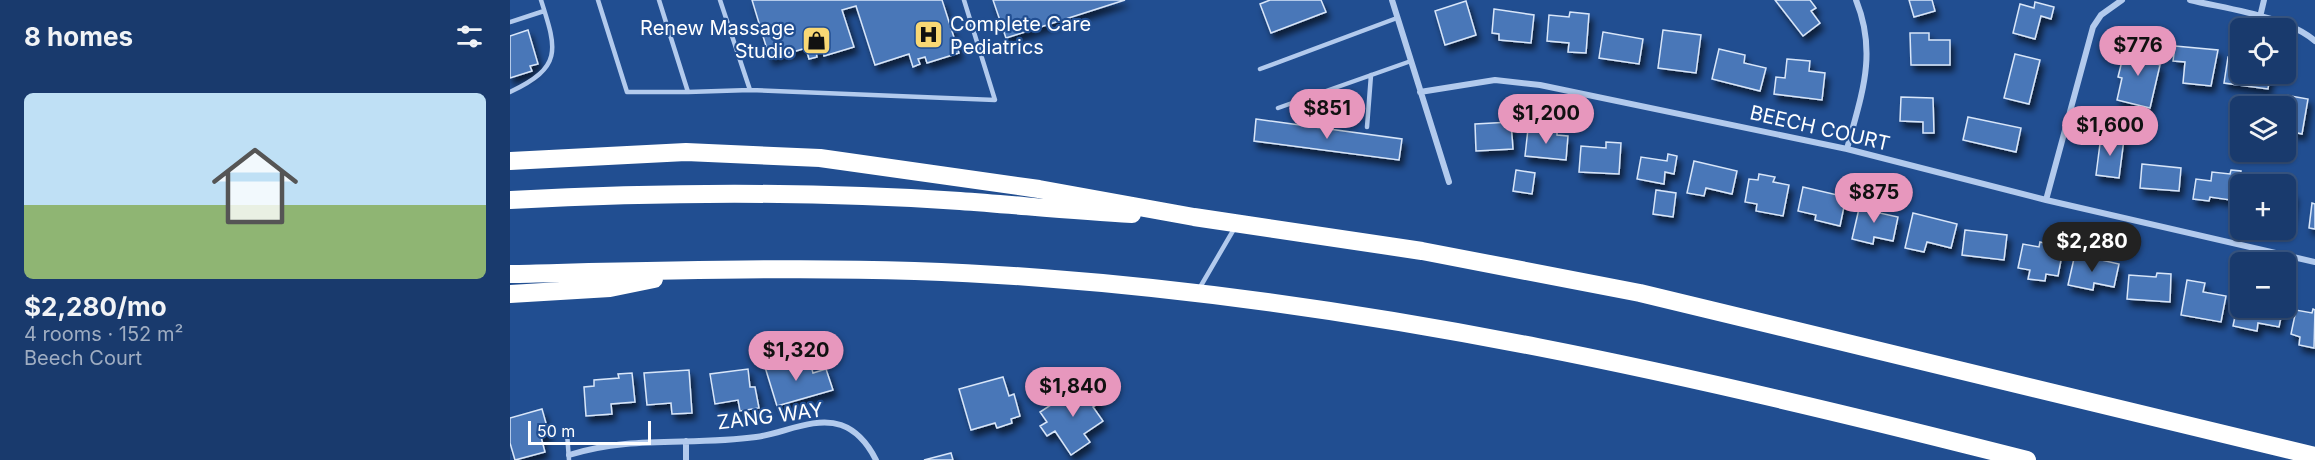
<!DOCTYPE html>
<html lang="en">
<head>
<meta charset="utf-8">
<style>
	:root { --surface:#193a6d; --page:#264575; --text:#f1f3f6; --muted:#9fadc2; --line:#375480; --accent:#e797bd }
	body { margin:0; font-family:Inter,sans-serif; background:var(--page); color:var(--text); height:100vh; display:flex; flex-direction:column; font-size:22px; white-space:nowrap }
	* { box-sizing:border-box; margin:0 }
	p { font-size:20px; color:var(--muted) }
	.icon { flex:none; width:33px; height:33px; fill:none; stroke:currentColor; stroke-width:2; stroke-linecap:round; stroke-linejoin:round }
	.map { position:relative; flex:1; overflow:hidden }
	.drawer { display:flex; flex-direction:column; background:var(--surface); width:510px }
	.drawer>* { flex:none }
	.fabs { position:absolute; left:1720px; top:18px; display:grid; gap:12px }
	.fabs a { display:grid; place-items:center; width:66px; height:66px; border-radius:9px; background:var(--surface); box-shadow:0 2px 4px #0004,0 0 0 2px var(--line); font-size:30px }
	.scale { position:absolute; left:18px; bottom:15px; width:123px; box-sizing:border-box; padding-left:6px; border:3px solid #fff; border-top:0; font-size:16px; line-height:21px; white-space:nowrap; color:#fff; -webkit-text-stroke:4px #214e91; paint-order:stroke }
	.price { position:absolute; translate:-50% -51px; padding:0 14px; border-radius:21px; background:var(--accent); color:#111; font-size:20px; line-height:39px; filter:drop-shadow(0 2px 3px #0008) }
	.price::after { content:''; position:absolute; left:50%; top:36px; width:18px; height:14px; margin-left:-9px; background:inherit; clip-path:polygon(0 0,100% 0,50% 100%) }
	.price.on { background:#222; color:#fff }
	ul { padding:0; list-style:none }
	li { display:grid; align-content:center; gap:12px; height:318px; padding:0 24px }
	li span { display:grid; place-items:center; height:186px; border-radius:9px; color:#555 }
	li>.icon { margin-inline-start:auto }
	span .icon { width:108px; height:108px; fill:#fffc; stroke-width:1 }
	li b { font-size:26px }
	h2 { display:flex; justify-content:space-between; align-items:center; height:72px; padding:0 24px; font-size:26px }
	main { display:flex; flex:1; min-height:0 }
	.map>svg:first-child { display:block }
	.building { fill:#4a77b8; stroke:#d8e6f9; stroke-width:1.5; filter:url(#shadow) }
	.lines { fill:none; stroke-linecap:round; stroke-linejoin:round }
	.service { stroke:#b2caed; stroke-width:4.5 }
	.minor { stroke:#b2caed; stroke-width:6 }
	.motorway { stroke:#fff; stroke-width:18 }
	.labels { text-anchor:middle; stroke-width:4.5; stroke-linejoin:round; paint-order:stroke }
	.poi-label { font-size:20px; fill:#fff; stroke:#214e91; text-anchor:start }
	.street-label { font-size:20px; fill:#fff; stroke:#214e91 }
</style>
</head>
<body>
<main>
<section class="drawer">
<h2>8 homes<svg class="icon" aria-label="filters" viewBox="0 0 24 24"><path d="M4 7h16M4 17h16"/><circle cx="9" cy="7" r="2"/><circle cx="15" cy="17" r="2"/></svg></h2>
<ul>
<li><span style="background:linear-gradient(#bfe0f5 60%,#8fb573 0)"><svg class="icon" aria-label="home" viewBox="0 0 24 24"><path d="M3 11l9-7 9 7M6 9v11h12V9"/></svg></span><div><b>$2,280/mo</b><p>4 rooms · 152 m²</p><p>Beech Court</p></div></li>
</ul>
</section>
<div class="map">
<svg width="1805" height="460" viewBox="0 0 1805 460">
	<defs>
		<filter id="shadow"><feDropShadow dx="3.5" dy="6" stdDeviation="3" flood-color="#0009"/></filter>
	</defs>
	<rect width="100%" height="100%" fill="#214e91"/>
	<path class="building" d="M 242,0 L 432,0 L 449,53 L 417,63 L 415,57 L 408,59 L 410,64 L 403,67 L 399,54 L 365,65 L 346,6 L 332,10 L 344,47 L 314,56 L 313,50 L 306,52 L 307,57 L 299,59 L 296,48 L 260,59 Z
		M 483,0 L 615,0 L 496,38 Z
		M 760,0 L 811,0 L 816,12 L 761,33 L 750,4 Z
		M 1265,0 L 1300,0 L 1306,8 L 1301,11 L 1310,23 L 1293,36 Z
		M 1399,0 L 1422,0 L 1425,11 L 1404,17 Z
		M 956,1 L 966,35 L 935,45 L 925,11 Z
		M 1525,2 L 1544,7 L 1541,19 L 1531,16 L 1525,39 L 1503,33 L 1510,4 L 1524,8 Z
		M 984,9 L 1024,15 L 1021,43 L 989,40 L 989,34 L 982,33 Z
		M 1060,12 L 1079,14 L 1076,53 L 1058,52 L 1059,43 L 1037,41 L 1039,15 L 1059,17 Z
		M 18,30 L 28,64 L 20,66 L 22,71 L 0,78 L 0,36 Z
		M 1153,30 L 1191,35 L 1186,73 L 1148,68 Z
		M 1093,32 L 1133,39 L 1129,64 L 1089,58 Z
		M 1400,33 L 1419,33 L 1419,40 L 1440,40 L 1440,65 L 1401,65 Z
		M 1616,45 L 1643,52 L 1640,62 L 1650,65 L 1640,108 L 1607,100 L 1612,78 L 1608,77 Z
		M 1665,46 L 1708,50 L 1701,86 L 1673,83 L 1675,62 L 1663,61 Z
		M 1209,49 L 1235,55 L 1234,63 L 1256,68 L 1250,91 L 1202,79 Z
		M 1505,54 L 1530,60 L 1519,104 L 1494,98 Z
		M 1718,57 L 1731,59 L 1731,74 L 1760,74 L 1758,89 L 1714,83 Z
		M 1277,59 L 1300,61 L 1299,71 L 1315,73 L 1312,100 L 1264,94 L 1266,77 L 1275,78 Z
		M 1775,95 L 1798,99 L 1792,134 L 1779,131 L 1780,124 L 1776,123 L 1776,106 L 1773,106 Z
		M 1391,97 L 1423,98 L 1424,133 L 1413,133 L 1413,122 L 1390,121 Z
		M 1458,117 L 1511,128 L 1506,152 L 1453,140 Z
		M 746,119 L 892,139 L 889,160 L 744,141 Z
		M 1001,122 L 1003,149 L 966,151 L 965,124 Z
		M 1018,129 L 1047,132 L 1047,135 L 1058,136 L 1056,160 L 1015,156 Z
		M 1591,136 L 1614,139 L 1609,178 L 1586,175 Z
		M 1096,142 L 1111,143 L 1109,174 L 1069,172 L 1071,146 L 1096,148 Z
		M 1158,154 L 1167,156 L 1164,174 L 1155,172 L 1154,184 L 1127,179 L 1131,157 L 1157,161 Z
		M 1184,161 L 1227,171 L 1222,194 L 1196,188 L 1194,196 L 1177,193 Z
		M 1632,164 L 1671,168 L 1669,191 L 1630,188 Z
		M 1006,170 L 1025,173 L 1022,194 L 1003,191 Z
		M 1721,170 L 1731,171 L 1727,201 L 1700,197 L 1699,201 L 1683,199 L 1686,179 L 1701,181 L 1702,172 L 1720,174 Z
		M 1249,174 L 1265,177 L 1263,182 L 1279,185 L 1273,216 L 1246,211 L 1247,204 L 1235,202 L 1239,179 L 1248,180 Z
		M 1293,187 L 1336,197 L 1330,226 L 1305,220 L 1306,215 L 1288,211 Z
		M 1146,190 L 1166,193 L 1163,217 L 1143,214 Z
		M 1776,192 L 1784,194 L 1780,219 L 1776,218 Z
		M 1351,200 L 1367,204 L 1365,212 L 1388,217 L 1383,241 L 1364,237 L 1363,244 L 1342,239 Z
		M 1802,203 L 1805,204 L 1805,229 L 1799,228 Z
		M 1403,213 L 1447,224 L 1441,248 L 1417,242 L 1414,252 L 1395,248 Z
		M 1455,230 L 1497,235 L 1494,260 L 1452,255 Z
		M 1530,242 L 1546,246 L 1545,253 L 1552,255 L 1548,276 L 1536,274 L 1535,281 L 1518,279 L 1520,270 L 1508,268 L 1513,244 L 1529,247 Z
		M 1565,254 L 1609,264 L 1604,287 L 1584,283 L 1583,290 L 1558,285 Z
		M 1647,273 L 1661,274 L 1660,302 L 1617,299 L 1619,275 L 1646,277 Z
		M 1677,280 L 1695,283 L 1693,292 L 1716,296 L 1711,322 L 1671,315 Z
		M 1730,293 L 1731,308 L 1773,308 L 1769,327 L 1748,323 L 1747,331 L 1723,326 Z
		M 1803,309 L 1805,310 L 1804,348 L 1789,345 L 1790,337 L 1781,334 L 1786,310 L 1802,313 Z
		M 289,357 L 292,368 L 301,366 L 303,373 L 316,369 L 323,390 L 267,406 L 255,367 Z
		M 238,369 L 240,387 L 245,387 L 249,408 L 230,411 L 228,400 L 205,404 L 200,374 Z
		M 179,370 L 182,413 L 162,414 L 161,403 L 137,405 L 134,373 Z
		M 122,373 L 125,402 L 101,404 L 102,414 L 76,416 L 74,387 L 84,386 L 84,380 L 109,378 L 108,374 Z
		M 493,377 L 499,396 L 504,394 L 510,416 L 501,419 L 502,423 L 487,428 L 485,423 L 461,430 L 449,389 Z
		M 576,382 L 590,402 L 583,407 L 593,421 L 574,434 L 580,442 L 561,455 L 545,431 L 537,436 L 530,426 L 537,422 L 530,412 Z
		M 32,409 L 39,434 L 31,437 L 35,452 L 5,460 L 0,443 L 0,418 Z
		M 441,453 L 443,460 L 414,460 Z"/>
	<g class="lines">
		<path class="service" d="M 88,0 L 117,92 L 178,92
			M 149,0 L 178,92 L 240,90
			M 210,0 L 240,90 L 485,100 L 454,0
			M 0,22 L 34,11
			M 750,69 L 887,18
			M 0,92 C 53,67 47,50 31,0
			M 768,108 L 901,61
			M 820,124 L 822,89
			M 857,127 L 861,75
			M 689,289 L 724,229
			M 57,433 L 59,460"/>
		<path class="minor" d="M 882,0 L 939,182
			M 1680,0 C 1717,9 1776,16 1805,41
			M 1750,17 L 1754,0
			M 910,92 L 985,80 L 1030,85 L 1337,149 L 1536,200 L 1805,262
			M 1337,149 C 1351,96 1368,54 1346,0
			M 1536,200 L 1583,27 L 1591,15 L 1612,0
			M 176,441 L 176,460
			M 59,455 C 121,435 182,446 246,437 C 272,434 304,416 331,425 C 348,431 359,446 366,460"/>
		<path class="motorway" d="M 0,161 L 176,152 L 310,158 L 529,189 L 684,217 L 912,251 L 1130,293 L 1805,456
			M 0,200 C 149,192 300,191 450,201 C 507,205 564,211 622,214
			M 0,274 C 177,270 356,264 532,278 C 867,303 1193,377 1517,460
			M 0,294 L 100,288 L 144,279"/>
	</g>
	<defs>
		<symbol id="hospital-square" viewBox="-11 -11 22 22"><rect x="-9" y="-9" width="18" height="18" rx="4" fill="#f9d874" stroke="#214e91"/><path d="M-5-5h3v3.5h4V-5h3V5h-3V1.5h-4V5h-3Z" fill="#111"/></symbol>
		<symbol id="shop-square" viewBox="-11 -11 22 22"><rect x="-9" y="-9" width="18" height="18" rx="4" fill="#f9d874" stroke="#214e91"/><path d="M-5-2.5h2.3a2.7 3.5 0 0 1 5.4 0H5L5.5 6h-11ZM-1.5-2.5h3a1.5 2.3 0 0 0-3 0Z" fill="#111"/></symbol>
	</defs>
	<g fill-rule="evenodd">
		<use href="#hospital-square" x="402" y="18" width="33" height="33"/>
		<use href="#shop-square" x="290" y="24" width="33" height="33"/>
	</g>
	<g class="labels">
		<g class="poi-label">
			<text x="440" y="31">Complete Care<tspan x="440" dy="23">Pediatrics</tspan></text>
			<text x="285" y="35" text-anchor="end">Renew Massage<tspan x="285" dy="23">Studio</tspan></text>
		</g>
		<g class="street-label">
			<text transform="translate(1310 128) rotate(13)" y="7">BEECH COURT</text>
			<text transform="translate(260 416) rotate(-7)" y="7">ZANG WAY</text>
		</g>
	</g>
</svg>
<div class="fabs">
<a><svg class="icon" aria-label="locate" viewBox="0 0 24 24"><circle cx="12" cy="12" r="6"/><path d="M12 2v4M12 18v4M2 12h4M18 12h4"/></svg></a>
<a><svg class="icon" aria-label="layers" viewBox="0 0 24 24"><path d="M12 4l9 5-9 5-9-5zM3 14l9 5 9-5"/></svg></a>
<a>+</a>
<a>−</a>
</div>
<div class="scale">50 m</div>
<b class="price" style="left:1628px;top:77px">$776</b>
<b class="price" style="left:817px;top:140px">$851</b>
<b class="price" style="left:1036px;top:145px">$1,200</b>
<b class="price" style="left:1600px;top:157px">$1,600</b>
<b class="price" style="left:1364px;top:224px">$875</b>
<b class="price on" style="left:1582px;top:273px">$2,280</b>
<b class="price" style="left:286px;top:382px">$1,320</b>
<b class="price" style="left:563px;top:418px">$1,840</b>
</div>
</main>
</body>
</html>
